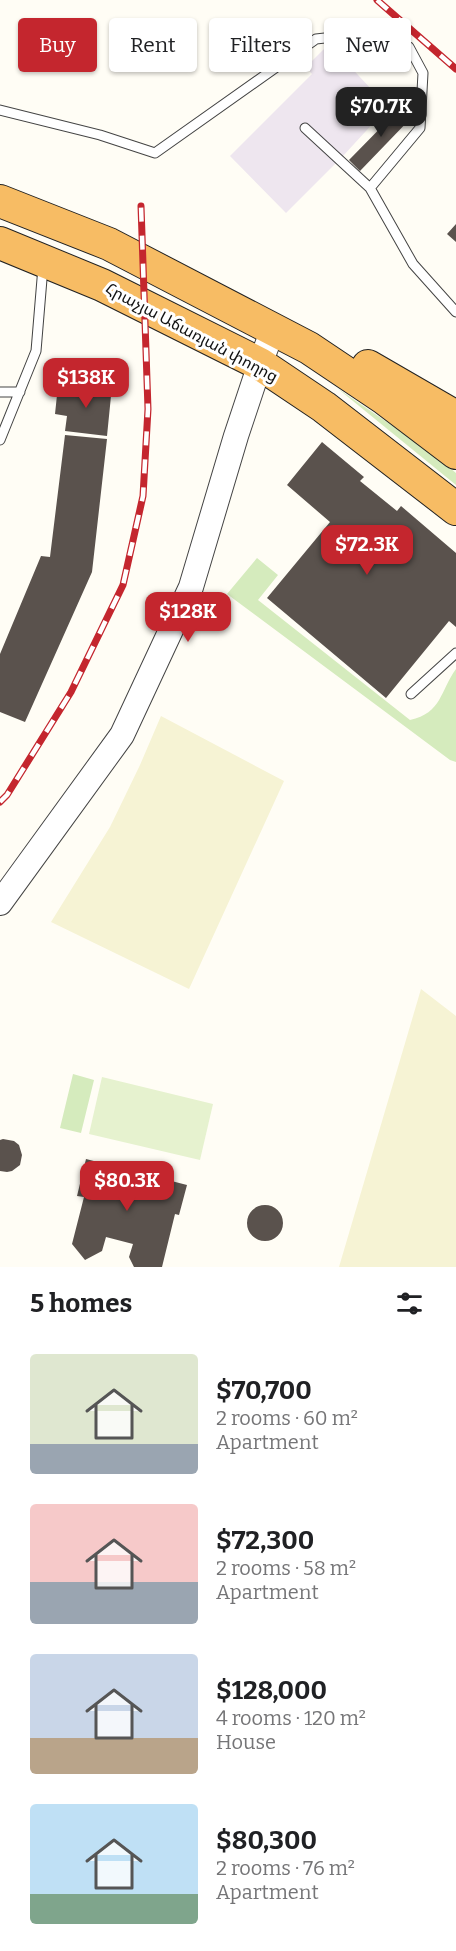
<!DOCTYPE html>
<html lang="en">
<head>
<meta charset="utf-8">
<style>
	:root { --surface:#fff; --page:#f6f6f6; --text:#202124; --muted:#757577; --accent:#c4262e }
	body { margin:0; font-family:Bitter,"Noto Sans Armenian",serif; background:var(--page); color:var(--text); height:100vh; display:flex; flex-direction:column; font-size:22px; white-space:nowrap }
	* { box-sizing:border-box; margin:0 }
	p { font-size:20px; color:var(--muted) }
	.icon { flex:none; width:33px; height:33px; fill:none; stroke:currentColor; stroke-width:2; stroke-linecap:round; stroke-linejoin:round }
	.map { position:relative; height:1267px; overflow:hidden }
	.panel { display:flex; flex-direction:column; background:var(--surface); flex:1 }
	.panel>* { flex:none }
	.hud { position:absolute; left:18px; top:18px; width:420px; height:54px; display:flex; gap:12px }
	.price { position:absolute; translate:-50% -51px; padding:0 14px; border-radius:12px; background:var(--accent); color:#fff; font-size:20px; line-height:39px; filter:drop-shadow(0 2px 3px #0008) }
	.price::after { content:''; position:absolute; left:50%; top:36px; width:18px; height:14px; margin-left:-9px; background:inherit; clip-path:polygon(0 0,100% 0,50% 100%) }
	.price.active { background:#222; color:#fff }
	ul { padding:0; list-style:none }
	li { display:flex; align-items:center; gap:18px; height:150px; padding:0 30px }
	li span { display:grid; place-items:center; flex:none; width:168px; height:120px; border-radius:6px; color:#555 }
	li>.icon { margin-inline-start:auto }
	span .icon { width:72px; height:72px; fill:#fffc; stroke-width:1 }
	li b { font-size:26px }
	h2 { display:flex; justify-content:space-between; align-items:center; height:72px; padding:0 30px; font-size:26px }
	.pill { padding:0 21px; border-radius:6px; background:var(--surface); box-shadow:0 2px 4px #0004; font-size:21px; line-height:54px }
	.pill.active { background:var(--accent); color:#fff }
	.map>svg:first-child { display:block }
	.industrial { fill:#eee6ef }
	.farmland { fill:#f6f3d4 }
	.green { fill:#d5ebbd }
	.pitch { fill:#e6f2cf }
	.building { fill:#5a524d }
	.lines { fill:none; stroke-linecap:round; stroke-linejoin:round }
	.service-casing { stroke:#444; stroke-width:11 }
	.tertiary-casing { stroke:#444; stroke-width:26 }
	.trunk-casing { stroke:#222; stroke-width:34 }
	.service { stroke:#fff; stroke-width:9 }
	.tertiary { stroke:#fff; stroke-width:24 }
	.trunk { stroke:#f7bc64; stroke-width:32 }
	.rail-casing { stroke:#c4262e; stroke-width:7 }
	.rail { stroke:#fff; stroke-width:4.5; stroke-dasharray:14; stroke-linecap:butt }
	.labels { text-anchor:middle; stroke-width:6; stroke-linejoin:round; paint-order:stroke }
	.street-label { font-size:16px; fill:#111; stroke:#fff }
</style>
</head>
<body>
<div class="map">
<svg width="456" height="1267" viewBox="0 0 456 1267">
	<rect width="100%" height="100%" fill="#fffdf5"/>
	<path class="industrial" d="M 329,44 L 388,107 L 343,156 L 286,213 L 230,156 L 312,74 L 306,67 Z"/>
	<path class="farmland" d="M 161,716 L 284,781 L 189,989 L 51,922 L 110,827 L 140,765 Z
		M 421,989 L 456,1016 L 456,1267 L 339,1267 Z"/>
	<path class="green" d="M 337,388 L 428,450 L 456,473 L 456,485 Z
		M 257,558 L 278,575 L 258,600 L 410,720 C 442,713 440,691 456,669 L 456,762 L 450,760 L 227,594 Z
		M 73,1074 L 94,1080 L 81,1133 L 60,1128 Z"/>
	<path class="pitch" d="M 102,1077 L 213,1104 L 200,1160 L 89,1134 Z"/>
	<path class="building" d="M 402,106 L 413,116 L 360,171 L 349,160 Z
		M 456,224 L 456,242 L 447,234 Z
		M 71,382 L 112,386 L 107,436 L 65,431 L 67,416 L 55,414 L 57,395 L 70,397 Z
		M 65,435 L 107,439 L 92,572 L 25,722 L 0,712 L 0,654 L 41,556 L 50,557 Z
		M 322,442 L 364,477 L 360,481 L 397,511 L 401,506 L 456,553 L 456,627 L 449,621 L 386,698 L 267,598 L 330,522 L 287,485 Z
		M 3,1139 L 14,1141 L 19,1145 L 22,1155 L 20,1165 L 12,1171 L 7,1172 L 0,1171 L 0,1140 Z
		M 86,1159 L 187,1185 L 179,1215 L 175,1214 L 162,1267 L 134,1267 L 129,1257 L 133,1244 L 106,1237 L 102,1251 L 85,1260 L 72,1244 L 84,1197 L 77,1196 Z
		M247 1223a18 18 0 1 1 36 0a18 18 0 1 1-36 0Z"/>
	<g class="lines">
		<defs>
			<path id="service" d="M 0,110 L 100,135 L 155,153 L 316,39 L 369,33 L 409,47 L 423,73 L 420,128 L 370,188
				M 305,128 L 370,188 L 413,264 L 456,312
				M 0,392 L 20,392
				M 0,440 L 36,351 L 43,267
				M 411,694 L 456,653"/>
			<path id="tertiary" d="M 0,903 L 122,735 L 191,587 L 236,436 L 260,364 L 273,329"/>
			<path id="trunk" d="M 0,201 L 109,244 L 309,348 L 385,399 L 456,453
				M 0,243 L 102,285 L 260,364 L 324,407 L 456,509
				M 368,366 L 456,417"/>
		</defs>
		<use href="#service" class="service-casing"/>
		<use href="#tertiary" class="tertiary-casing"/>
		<use href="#trunk" class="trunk-casing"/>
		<use href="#service" class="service"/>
		<use href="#tertiary" class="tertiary"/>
		<use href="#trunk" class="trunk"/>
		<defs>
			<path id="rail" d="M 377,0 L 456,69
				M 0,802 L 7,795 L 71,692 L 123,585 L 143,496 L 148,409 L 141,206"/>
		</defs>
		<use href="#rail" class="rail-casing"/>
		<use href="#rail" class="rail"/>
	</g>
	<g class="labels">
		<g class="street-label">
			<text transform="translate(192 332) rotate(28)" y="6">Հրաչյա Աճառյան փողոց</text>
		</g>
	</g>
</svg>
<b class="price active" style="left:381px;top:138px">$70.7K</b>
<b class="price" style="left:86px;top:409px">$138K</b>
<b class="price" style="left:367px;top:576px">$72.3K</b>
<b class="price" style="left:188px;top:643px">$128K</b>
<b class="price" style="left:127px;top:1212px">$80.3K</b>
<div class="hud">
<a class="pill active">Buy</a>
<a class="pill">Rent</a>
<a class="pill">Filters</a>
<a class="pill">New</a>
</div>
</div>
<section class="panel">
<h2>5 homes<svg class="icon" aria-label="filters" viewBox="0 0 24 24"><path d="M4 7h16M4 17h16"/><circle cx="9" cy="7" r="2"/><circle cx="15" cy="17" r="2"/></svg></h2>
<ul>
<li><span style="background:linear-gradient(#dfe7d0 75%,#9aa5b1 0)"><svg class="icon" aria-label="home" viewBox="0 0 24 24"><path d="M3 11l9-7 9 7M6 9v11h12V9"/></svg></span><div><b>$70,700</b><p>2 rooms · 60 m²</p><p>Apartment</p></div></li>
<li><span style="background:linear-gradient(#f6c9c9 65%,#9aa5b1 0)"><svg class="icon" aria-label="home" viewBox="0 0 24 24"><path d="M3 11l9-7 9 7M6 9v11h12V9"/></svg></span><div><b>$72,300</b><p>2 rooms · 58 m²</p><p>Apartment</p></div></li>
<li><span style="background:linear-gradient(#c9d6e8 70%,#b9a48a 0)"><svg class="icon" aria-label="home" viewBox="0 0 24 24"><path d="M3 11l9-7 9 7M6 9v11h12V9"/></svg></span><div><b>$128,000</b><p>4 rooms · 120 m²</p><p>House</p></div></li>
<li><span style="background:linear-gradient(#bfe0f5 75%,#7fa58c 0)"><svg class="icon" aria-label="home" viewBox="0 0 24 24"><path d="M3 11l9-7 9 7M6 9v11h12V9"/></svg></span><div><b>$80,300</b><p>2 rooms · 76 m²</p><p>Apartment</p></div></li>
</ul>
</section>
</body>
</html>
